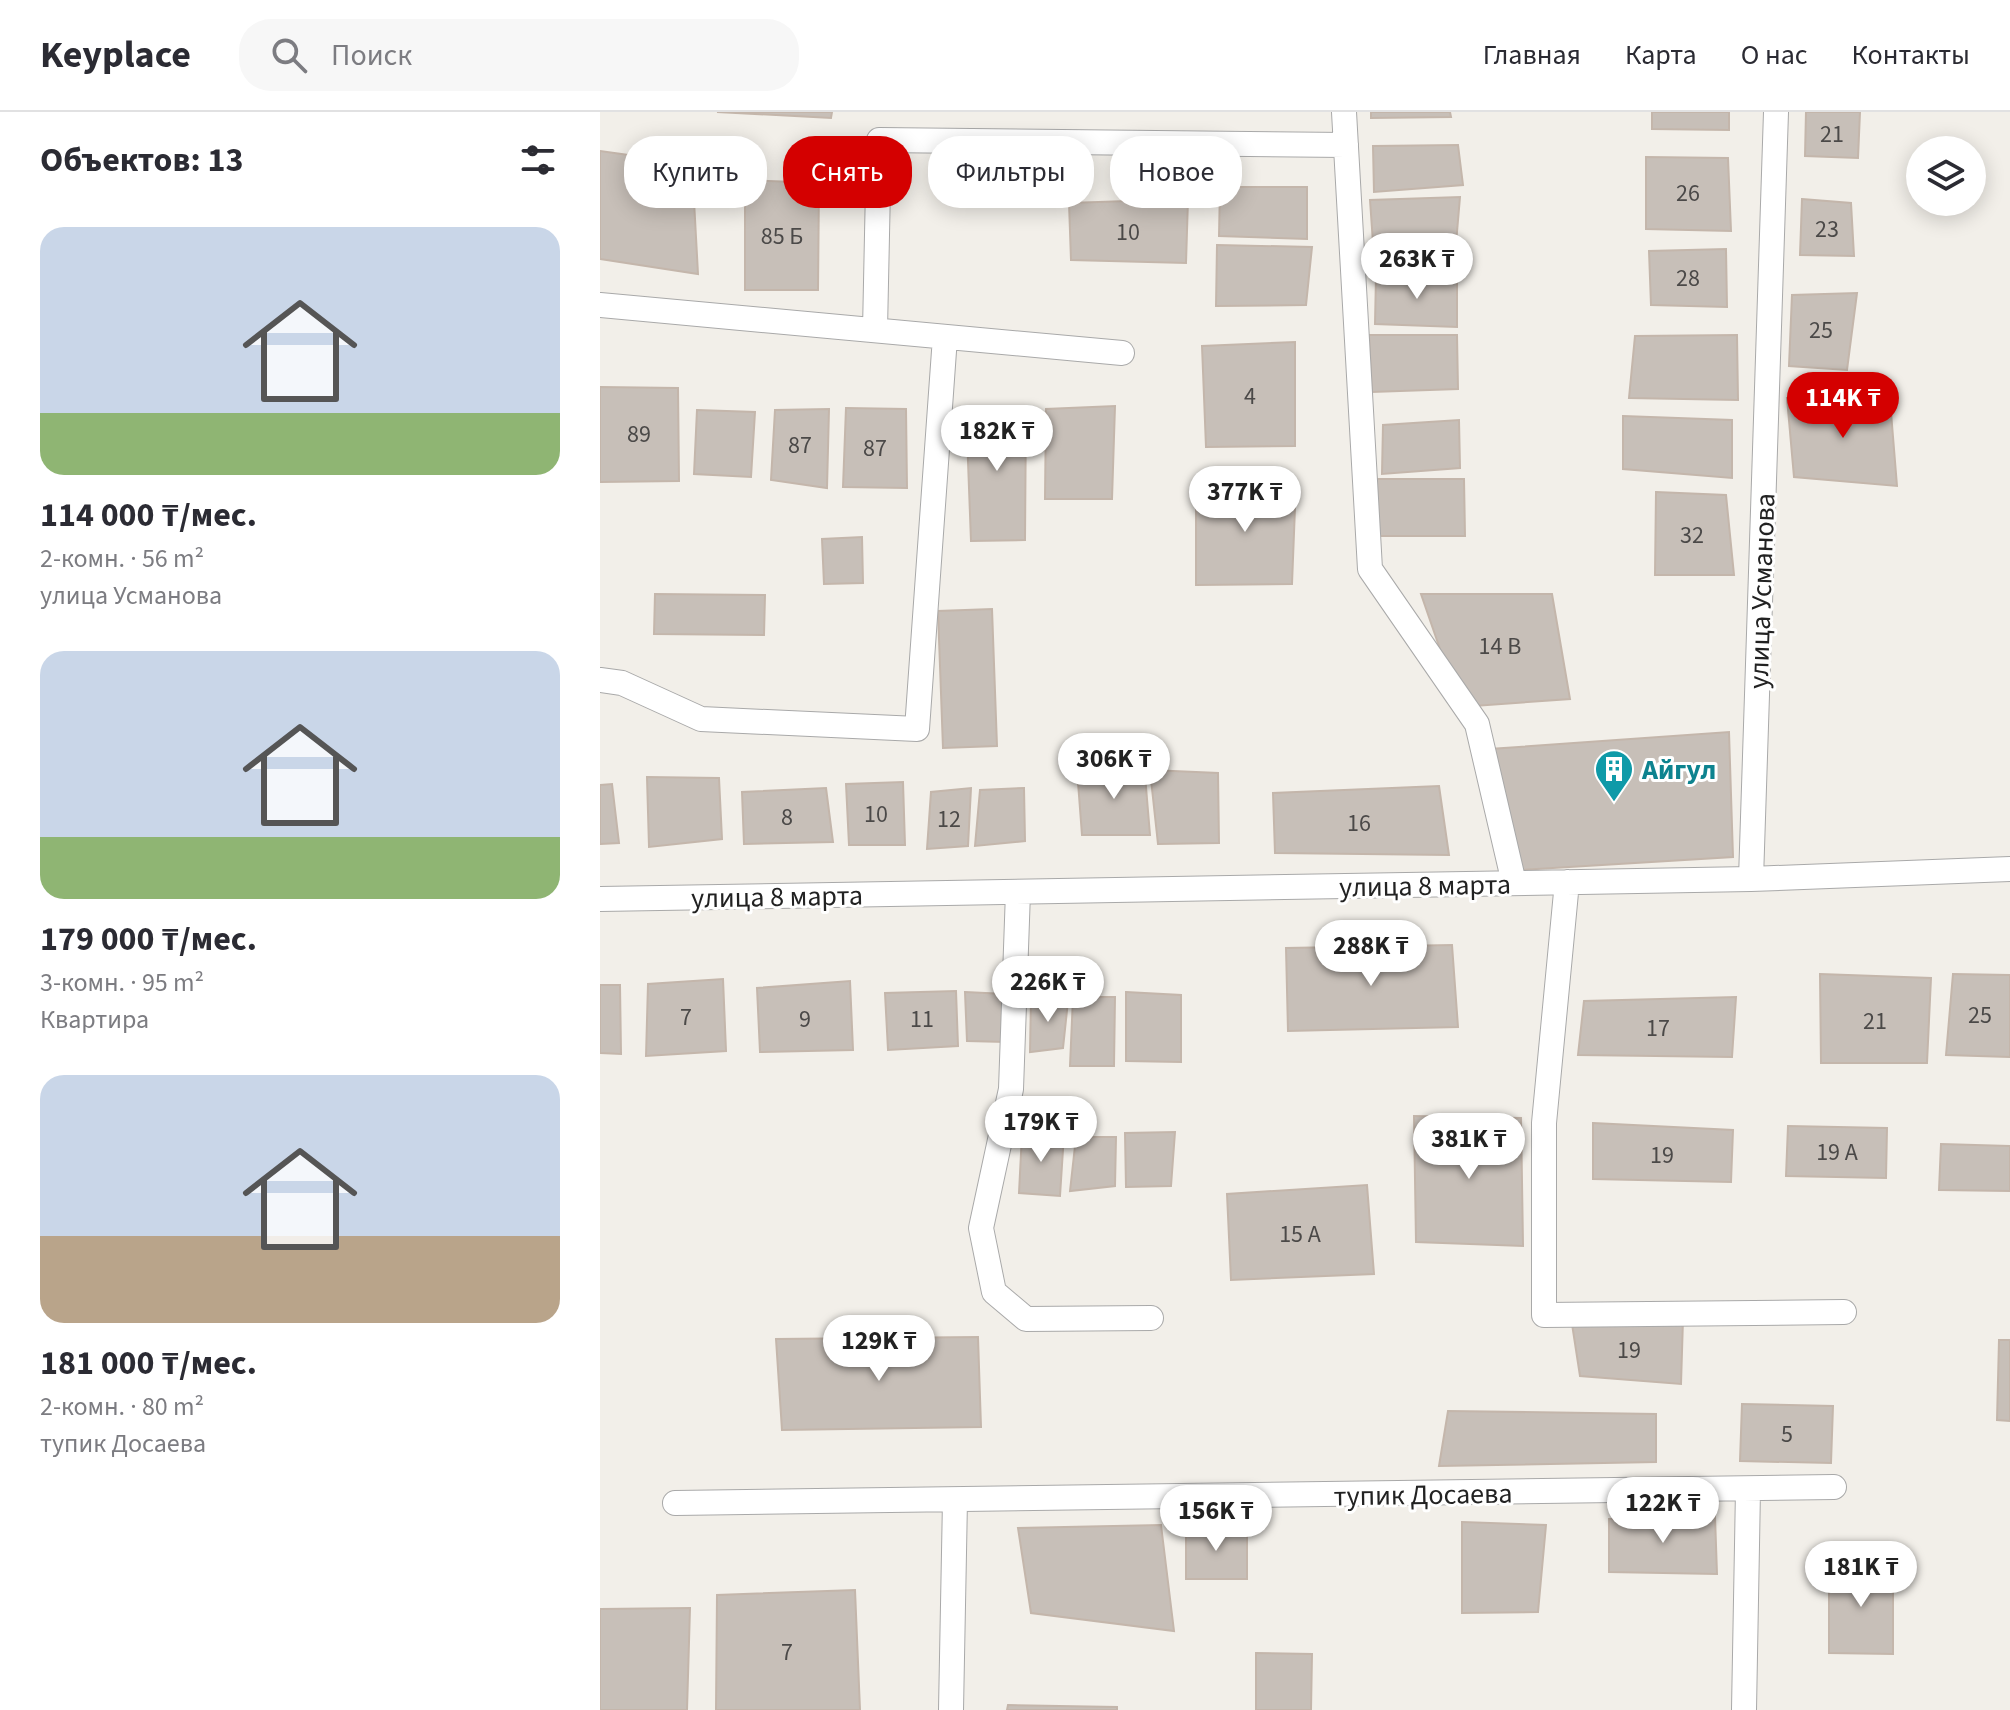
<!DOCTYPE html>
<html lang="ru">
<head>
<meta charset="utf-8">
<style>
	:root { --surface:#fff; --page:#f7f7f7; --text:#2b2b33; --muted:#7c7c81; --line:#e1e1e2; --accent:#d40000 }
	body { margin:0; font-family:"Source Sans 3",sans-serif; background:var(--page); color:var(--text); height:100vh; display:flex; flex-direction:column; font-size:30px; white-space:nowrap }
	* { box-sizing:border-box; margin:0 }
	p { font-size:26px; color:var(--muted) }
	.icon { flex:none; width:44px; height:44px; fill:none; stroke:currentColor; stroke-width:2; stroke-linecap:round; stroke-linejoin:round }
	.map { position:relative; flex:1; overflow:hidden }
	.sheet { display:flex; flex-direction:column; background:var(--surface); width:600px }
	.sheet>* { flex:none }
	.guide { position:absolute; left:24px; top:24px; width:760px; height:72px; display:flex; gap:16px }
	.buttons { position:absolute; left:1306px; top:24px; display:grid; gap:16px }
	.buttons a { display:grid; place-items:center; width:80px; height:80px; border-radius:50%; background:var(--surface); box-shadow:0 4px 20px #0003; font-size:40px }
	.price { position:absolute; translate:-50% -68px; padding:0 18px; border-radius:28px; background:#fff; color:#222; font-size:26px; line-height:52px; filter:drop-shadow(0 2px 4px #0008) }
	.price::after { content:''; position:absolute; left:50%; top:48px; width:24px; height:18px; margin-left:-12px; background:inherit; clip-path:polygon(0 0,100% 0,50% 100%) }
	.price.selected { background:var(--accent); color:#fff }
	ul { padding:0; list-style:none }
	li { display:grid; align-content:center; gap:16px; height:424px; padding:0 40px }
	li span { display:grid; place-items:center; height:248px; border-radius:24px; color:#555 }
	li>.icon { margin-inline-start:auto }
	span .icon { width:144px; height:144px; fill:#fffc; stroke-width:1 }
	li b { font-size:34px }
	h2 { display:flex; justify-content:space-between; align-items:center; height:96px; padding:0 40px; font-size:34px }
	.pill { padding:0 28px; border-radius:32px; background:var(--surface); box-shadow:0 4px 20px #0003; font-size:28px; line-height:72px }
	.pill.selected { background:var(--accent); color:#fff }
	header { display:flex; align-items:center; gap:48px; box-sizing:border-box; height:112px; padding:0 40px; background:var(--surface); border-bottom:2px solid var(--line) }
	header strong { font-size:38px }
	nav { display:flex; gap:44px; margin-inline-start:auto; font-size:28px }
	.search { width:560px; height:72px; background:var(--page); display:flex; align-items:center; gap:20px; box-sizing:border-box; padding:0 28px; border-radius:32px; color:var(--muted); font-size:30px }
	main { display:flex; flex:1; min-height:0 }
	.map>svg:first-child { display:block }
	.building { fill:#c7bfb8; stroke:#c4b6ab; stroke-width:2 }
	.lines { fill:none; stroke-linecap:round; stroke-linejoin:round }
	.street-casing { stroke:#a9a9a9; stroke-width:26 }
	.street { stroke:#fff; stroke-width:24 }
	.labels { text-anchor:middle; stroke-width:6; stroke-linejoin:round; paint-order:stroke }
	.number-label { font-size:24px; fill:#4b4948 }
	.street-label { font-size:28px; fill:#222; stroke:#fff }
	.culture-label { font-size:28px; font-weight:bold; fill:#0d838f; stroke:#fff; text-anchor:start }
</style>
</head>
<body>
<header>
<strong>Keyplace</strong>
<div class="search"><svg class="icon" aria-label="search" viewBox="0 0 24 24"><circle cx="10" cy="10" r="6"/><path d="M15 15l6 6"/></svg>Поиск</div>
<nav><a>Главная</a><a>Карта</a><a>О нас</a><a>Контакты</a></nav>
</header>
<main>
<section class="sheet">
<h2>Объектов: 13<svg class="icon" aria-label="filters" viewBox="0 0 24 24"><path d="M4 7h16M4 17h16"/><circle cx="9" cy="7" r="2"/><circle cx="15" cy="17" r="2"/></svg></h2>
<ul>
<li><span style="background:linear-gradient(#c9d6e8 75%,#8fb573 0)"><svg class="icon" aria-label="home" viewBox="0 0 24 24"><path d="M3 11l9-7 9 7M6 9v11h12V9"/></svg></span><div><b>114 000 ₸/мес.</b><p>2-комн. · 56 m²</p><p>улица Усманова</p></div></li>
<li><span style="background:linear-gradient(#c9d6e8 75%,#8fb573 0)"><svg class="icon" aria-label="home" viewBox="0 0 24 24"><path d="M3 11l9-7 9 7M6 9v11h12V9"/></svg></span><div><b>179 000 ₸/мес.</b><p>3-комн. · 95 m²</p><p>Квартира</p></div></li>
<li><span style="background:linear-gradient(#c9d6e8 65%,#b9a48a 0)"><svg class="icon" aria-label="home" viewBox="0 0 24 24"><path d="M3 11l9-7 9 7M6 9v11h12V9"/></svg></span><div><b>181 000 ₸/мес.</b><p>2-комн. · 80 m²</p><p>тупик Досаева</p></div></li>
</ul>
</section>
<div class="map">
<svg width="1410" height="1598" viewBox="0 0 1410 1598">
	<rect width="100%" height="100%" fill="#f2efe9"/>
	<path class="building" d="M 117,0 L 232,0 L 231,6 Z
		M 771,0 L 850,0 L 851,5 L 771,6 Z
		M 1052,0 L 1129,0 L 1129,18 L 1052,17 Z
		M 1206,0 L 1260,0 L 1258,46 L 1205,44 Z
		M 858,33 L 863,73 L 774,80 L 773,34 Z
		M 0,39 L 92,52 L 98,162 L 0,147 Z
		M 1046,45 L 1128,46 L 1131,119 L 1046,117 Z
		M 145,68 L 219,71 L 218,178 L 145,178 Z
		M 620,75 L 707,75 L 707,127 L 619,124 Z
		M 860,85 L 855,143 L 774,145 L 770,88 Z
		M 588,87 L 586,151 L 471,148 L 469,91 Z
		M 1202,87 L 1251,91 L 1254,144 L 1200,143 Z
		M 617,133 L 712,135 L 706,193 L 616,194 Z
		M 1126,137 L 1127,195 L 1051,193 L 1049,139 Z
		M 776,164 L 857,165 L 857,215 L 775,212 Z
		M 1257,181 L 1247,258 L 1189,254 L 1192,183 Z
		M 769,223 L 857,223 L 858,277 L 772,280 Z
		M 1137,223 L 1138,288 L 1029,286 L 1035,224 Z
		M 695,230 L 695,334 L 606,335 L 602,234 Z
		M 0,275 L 78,276 L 79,369 L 0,370 Z
		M 1187,286 L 1290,288 L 1297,374 L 1194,365 Z
		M 515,294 L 512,387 L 445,387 L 446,297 Z
		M 426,295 L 425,428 L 371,429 L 366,296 Z
		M 246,296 L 306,297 L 307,376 L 243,375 Z
		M 229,297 L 227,376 L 171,368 L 175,298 Z
		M 97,298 L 155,300 L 151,365 L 94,362 Z
		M 1023,304 L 1132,308 L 1132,366 L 1023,357 Z
		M 859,308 L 860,356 L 782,362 L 783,313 Z
		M 775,367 L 864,367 L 865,424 L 775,424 Z
		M 696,370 L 692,472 L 596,473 L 596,374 Z
		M 1056,380 L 1126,383 L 1134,463 L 1055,463 Z
		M 262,425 L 263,471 L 224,472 L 222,427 Z
		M 55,482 L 165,483 L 164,523 L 54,522 Z
		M 821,482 L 952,482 L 970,587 L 860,595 Z
		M 392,497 L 397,634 L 343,636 L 338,499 Z
		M 1129,620 L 1133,745 L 904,759 L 890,637 Z
		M 544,651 L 550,723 L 482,723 L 477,657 Z
		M 550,658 L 618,661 L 619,731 L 558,732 Z
		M 47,665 L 119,666 L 122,727 L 49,735 Z
		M 303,670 L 305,733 L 249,733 L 246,672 Z
		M 12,672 L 19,731 L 0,732 L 0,673 Z
		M 839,674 L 849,743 L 675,741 L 673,681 Z
		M 226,676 L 233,730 L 144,732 L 142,680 Z
		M 371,676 L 368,734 L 327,737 L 331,680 Z
		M 424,676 L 425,729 L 375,734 L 380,678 Z
		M 852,833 L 858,915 L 688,919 L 686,836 Z
		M 1220,862 L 1331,866 L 1327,951 L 1221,951 Z
		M 1353,862 L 1410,863 L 1410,945 L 1346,943 Z
		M 123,867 L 126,939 L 46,944 L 48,872 Z
		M 250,869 L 253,938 L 160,940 L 157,876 Z
		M 0,873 L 20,873 L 21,942 L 0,941 Z
		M 356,879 L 358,934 L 288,938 L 285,881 Z
		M 365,880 L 405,882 L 406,930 L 367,929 Z
		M 526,880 L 581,883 L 581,950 L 526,949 Z
		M 473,885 L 515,885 L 514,954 L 470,954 Z
		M 1136,885 L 1132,945 L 978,943 L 984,889 Z
		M 431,886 L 468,889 L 463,936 L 430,940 Z
		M 814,1004 L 921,1006 L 923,1134 L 816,1130 Z
		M 993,1011 L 1133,1018 L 1131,1070 L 993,1067 Z
		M 1188,1014 L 1287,1016 L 1286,1066 L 1186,1064 Z
		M 575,1020 L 571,1074 L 526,1075 L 525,1021 Z
		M 422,1022 L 464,1022 L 460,1084 L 419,1081 Z
		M 476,1025 L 516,1025 L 515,1074 L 470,1079 Z
		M 1341,1032 L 1410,1034 L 1410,1079 L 1339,1078 Z
		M 767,1073 L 774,1162 L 631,1168 L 627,1082 Z
		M 1083,1207 L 1081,1272 L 980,1264 L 972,1212 Z
		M 378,1225 L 381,1315 L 182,1318 L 176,1227 Z
		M 1399,1228 L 1410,1228 L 1410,1309 L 1397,1308 Z
		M 1142,1292 L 1233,1294 L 1231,1351 L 1140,1349 Z
		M 848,1299 L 1056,1302 L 1056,1350 L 839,1354 Z
		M 1115,1404 L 1117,1462 L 1009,1460 L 1009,1407 Z
		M 862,1410 L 946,1413 L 938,1500 L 862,1501 Z
		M 561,1413 L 574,1519 L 431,1501 L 418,1416 Z
		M 586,1415 L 647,1415 L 647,1467 L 586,1467 Z
		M 1229,1453 L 1293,1453 L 1293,1542 L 1229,1541 Z
		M 255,1478 L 260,1598 L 116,1598 L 117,1483 Z
		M 90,1496 L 87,1598 L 0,1598 L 0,1497 Z
		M 656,1541 L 712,1542 L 711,1598 L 656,1598 Z
		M 408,1593 L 517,1595 L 517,1598 L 407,1598 Z"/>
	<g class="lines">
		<defs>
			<path id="street" d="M 744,0 L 770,457 L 877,612 L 914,771
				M 0,193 L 522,241
				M 275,218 L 279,28 L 746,33
				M 0,568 L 22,571 L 101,607 L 317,617 L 345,225
				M 1151,767 L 1176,0
				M 967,770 L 944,1011 L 944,1203 L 1244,1200
				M 418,780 L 411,977 L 381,1116 L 394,1180 L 426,1207 L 551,1206
				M 0,787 L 1151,767 L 1410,757
				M 75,1391 L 1234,1375
				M 351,1598 L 355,1388
				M 1144,1598 L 1148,1378"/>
		</defs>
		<use href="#street" class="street-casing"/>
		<use href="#street" class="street"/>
	</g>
	<defs>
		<symbol id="building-pin" viewBox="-11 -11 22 30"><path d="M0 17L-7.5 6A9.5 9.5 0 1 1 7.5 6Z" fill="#0f9aa8" stroke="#fff"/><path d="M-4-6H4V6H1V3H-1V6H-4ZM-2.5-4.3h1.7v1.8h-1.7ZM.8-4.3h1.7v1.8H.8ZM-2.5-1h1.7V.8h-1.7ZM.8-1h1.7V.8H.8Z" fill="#fff"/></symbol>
	</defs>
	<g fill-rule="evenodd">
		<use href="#building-pin" x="992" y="635" width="44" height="60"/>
	</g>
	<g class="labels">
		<g class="number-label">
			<text x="1232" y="30">21</text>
			<text x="1088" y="89">26</text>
			<text x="1227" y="125">23</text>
			<text x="528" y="128">10</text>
			<text x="182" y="132">85 Б</text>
			<text x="1088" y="174">28</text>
			<text x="1221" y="226">25</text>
			<text x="650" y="292">4</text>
			<text x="39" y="330">89</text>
			<text x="200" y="341">87</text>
			<text x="275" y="344">87</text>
			<text x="1092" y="431">32</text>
			<text x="900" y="542">14 В</text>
			<text x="276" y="710">10</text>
			<text x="187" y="713">8</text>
			<text x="349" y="715">12</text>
			<text x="759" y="719">16</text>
			<text x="1380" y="911">25</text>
			<text x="86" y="913">7</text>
			<text x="205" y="915">9</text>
			<text x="322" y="915">11</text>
			<text x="1275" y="917">21</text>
			<text x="1058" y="924">17</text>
			<text x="1237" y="1048">19 А</text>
			<text x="1062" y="1051">19</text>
			<text x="700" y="1130">15 А</text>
			<text x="1029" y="1246">19</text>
			<text x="1187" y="1330">5</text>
			<text x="187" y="1548">7</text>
		</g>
		<g class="street-label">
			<text transform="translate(1161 479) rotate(-88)" y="10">улица Усманова</text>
			<text transform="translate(825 773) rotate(-1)" y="10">улица 8 марта</text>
			<text transform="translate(177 784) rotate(-1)" y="10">улица 8 марта</text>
			<text transform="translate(823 1382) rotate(-1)" y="10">тупик Досаева</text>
		</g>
		<g class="culture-label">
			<text x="1042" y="667">Айгул</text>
		</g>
	</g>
</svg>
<div class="buttons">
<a><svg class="icon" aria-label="layers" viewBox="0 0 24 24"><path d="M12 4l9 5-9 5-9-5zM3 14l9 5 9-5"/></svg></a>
</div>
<b class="price" style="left:817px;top:189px">263K ₸</b>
<b class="price selected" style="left:1243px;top:328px">114K ₸</b>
<b class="price" style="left:397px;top:361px">182K ₸</b>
<b class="price" style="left:645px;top:422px">377K ₸</b>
<b class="price" style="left:514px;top:689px">306K ₸</b>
<b class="price" style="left:771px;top:876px">288K ₸</b>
<b class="price" style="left:448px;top:912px">226K ₸</b>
<b class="price" style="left:441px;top:1052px">179K ₸</b>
<b class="price" style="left:869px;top:1069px">381K ₸</b>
<b class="price" style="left:279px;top:1271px">129K ₸</b>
<b class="price" style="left:1063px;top:1433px">122K ₸</b>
<b class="price" style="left:616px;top:1441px">156K ₸</b>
<b class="price" style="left:1261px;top:1497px">181K ₸</b>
<div class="guide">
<a class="pill">Купить</a>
<a class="pill selected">Снять</a>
<a class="pill">Фильтры</a>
<a class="pill">Новое</a>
</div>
</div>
</main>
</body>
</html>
